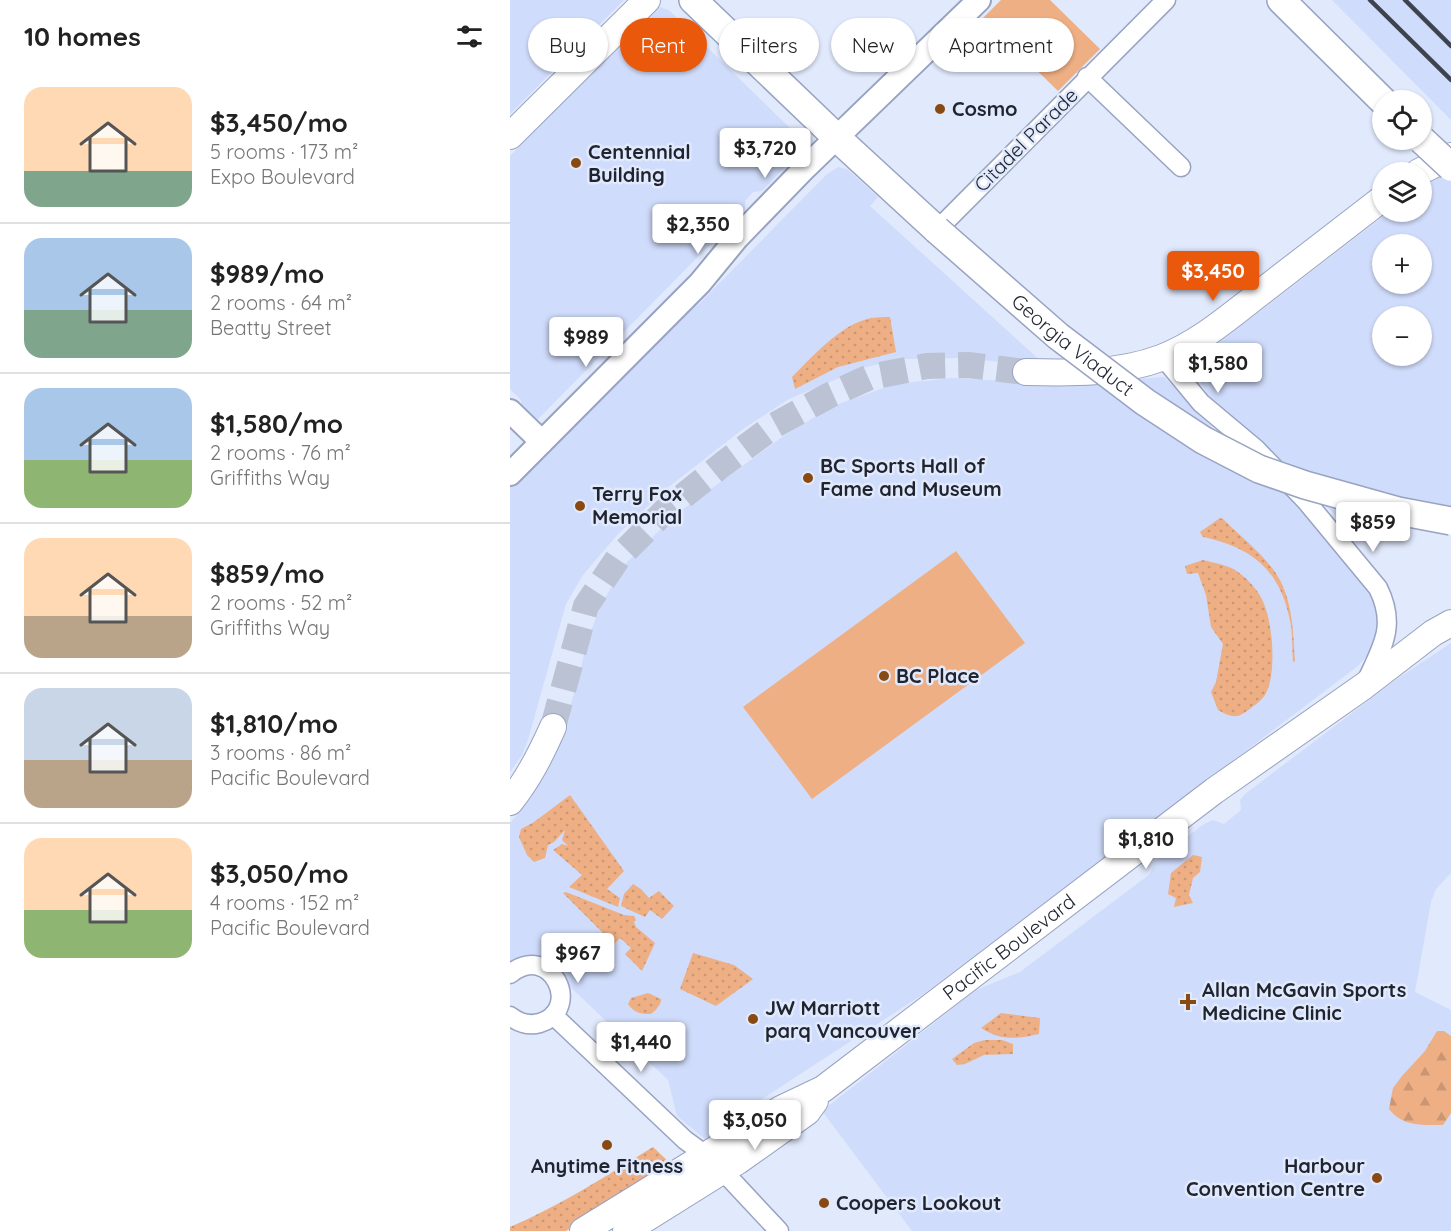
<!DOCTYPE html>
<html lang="en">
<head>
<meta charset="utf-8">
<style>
	:root { --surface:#fff; --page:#f6f6f6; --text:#222; --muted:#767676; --line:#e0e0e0; --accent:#ea580c }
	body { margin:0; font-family:Quicksand,sans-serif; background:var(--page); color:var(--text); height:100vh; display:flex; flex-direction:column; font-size:22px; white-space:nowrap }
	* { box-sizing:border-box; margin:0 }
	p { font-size:20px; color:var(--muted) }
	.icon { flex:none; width:33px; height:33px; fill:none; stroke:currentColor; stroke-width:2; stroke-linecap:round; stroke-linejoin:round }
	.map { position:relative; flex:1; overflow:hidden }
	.sheet { display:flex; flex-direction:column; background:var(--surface); width:510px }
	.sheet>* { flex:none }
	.top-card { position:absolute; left:18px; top:18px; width:570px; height:54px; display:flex; gap:12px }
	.fabs { position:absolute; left:862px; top:90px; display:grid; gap:12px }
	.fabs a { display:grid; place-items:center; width:60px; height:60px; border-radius:50%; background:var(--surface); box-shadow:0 2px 4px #0004; font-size:30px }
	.price { position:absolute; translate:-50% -51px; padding:0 14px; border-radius:6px; background:#fff; color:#222; font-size:20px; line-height:39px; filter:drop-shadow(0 2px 3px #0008) }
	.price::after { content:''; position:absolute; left:50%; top:36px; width:18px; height:14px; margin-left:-9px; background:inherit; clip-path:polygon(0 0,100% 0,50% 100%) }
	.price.selected { background:var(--accent); color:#fff }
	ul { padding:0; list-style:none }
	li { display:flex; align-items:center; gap:18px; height:150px; padding:0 24px }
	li+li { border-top:2px solid var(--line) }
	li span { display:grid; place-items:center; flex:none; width:168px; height:120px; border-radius:18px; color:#555 }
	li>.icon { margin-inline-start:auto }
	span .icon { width:72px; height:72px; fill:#fffc; stroke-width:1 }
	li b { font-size:26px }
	h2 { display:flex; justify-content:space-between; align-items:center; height:72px; padding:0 24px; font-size:26px }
	.chip { padding:0 21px; border-radius:27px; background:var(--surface); box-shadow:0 2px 4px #0004; font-size:21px; line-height:54px }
	.chip.selected { background:var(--accent); color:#fff }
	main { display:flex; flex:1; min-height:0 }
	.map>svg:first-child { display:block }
	.built { fill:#d0dcfb; fill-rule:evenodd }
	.grass { fill:url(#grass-dots) }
	.forest { fill:url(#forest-firs) }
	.park { fill:#eeaf84 }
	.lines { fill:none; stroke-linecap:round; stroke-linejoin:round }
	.secondary-tunnel { stroke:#bac2d3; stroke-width:26; stroke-dasharray:26 13; stroke-linecap:butt }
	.minor-casing { stroke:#98a3c1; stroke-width:21 }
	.tertiary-casing { stroke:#98a3c1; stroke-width:26 }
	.secondary-casing { stroke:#98a3c1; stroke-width:28 }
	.primary-casing { stroke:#98a3c1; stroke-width:30 }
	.minor { stroke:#fff; stroke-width:18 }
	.tertiary { stroke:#fff; stroke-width:22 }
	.secondary { stroke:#fff; stroke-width:26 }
	.primary { stroke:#fff; stroke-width:27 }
	.rail { stroke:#3e4350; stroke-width:4.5 }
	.primary-bridge-casing { stroke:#98a3c1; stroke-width:30; stroke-linecap:butt }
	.primary-bridge { stroke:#fff; stroke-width:27 }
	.poi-dot { fill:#894912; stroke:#e1e9fc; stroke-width:2 }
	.labels { text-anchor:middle; stroke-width:5; stroke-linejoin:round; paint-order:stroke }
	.poi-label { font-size:20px; font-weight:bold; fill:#1f242f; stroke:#e1e9fc; text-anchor:start }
	.street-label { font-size:20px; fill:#1f242f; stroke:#e1e9fc }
</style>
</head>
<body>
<main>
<section class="sheet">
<h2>10 homes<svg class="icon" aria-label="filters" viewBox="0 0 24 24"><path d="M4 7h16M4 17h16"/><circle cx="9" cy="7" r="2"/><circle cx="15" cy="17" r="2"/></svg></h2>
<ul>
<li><span style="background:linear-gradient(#ffd9b3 70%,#7fa58c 0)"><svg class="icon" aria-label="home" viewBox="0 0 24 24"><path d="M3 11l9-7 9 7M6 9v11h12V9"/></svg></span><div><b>$3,450/mo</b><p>5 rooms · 173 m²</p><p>Expo Boulevard</p></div></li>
<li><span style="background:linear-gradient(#a9c7e8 60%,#7fa58c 0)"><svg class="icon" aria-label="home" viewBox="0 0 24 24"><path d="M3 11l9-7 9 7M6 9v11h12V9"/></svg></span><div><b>$989/mo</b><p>2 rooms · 64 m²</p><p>Beatty Street</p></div></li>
<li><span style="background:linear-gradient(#a9c7e8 60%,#8fb573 0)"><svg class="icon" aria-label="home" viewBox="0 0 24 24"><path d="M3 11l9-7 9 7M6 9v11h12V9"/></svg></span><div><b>$1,580/mo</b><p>2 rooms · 76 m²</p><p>Griffiths Way</p></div></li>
<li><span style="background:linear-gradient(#ffd9b3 65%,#b9a48a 0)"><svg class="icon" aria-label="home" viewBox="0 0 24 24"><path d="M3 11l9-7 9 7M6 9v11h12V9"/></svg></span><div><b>$859/mo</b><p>2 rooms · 52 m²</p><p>Griffiths Way</p></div></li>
<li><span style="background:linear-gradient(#c9d6e8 60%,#b9a48a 0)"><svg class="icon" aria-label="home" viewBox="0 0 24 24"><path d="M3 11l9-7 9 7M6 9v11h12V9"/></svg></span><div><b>$1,810/mo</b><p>3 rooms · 86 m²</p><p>Pacific Boulevard</p></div></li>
<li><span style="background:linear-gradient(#ffd9b3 60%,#8fb573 0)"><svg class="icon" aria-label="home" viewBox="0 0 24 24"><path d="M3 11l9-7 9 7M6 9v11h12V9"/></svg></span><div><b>$3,050/mo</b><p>4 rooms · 152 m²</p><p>Pacific Boulevard</p></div></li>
</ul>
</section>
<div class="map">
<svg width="941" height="1231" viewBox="0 0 941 1231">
	<defs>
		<pattern id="grass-dots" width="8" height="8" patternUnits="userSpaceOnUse" patternTransform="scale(1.5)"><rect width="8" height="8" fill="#eeaf84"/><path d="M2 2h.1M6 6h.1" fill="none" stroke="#cc9672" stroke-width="1.8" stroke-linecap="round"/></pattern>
		<pattern id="forest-firs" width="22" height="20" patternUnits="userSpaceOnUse" patternTransform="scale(1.5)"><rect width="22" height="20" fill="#eeaf84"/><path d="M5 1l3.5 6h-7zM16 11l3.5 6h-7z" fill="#cc9672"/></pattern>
	</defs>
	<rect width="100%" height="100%" fill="#e1e9fc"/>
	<path class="built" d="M 0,0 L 114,0 L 0,114 Z
		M 822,0 L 941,0 L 941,120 Z
		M 151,7 L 160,11 L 288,136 L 292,141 L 293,148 L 252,191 L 243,192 L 235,201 L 235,209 L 35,412 L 27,420 L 21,418 L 11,410 L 11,400 L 0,389 L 0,156 L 143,11 Z
		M 328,167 L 337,169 L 368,197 L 360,206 L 533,363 L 502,363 L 451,358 L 394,359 L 356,367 L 279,399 L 233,429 L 156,489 L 108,534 L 73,575 L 56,604 L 18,740 L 12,755 L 0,772 L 0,486 L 142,342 L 190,303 L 316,175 Z
		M 941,172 L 941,532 L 831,520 L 699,398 L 691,382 L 690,361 L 692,356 L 879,212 L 912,212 L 912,187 ZM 873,244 L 912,244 L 912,284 L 873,284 ZM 873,316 L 912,316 L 912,356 L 873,356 Z
		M 654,377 L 704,429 L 776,486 L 860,595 L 865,604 L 868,622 L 867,636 L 860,652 L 848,666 L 415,993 L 252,1099 L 239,1118 L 199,1141 L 195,1139 L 167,1116 L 158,1080 L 30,958 L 16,956 L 6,958 L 0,962 L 0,823 L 20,799 L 48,745 L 68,681 L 77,641 L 92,603 L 116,563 L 165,515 L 275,435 L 323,406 L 385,384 L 442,378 L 557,384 Z
		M 941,643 L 941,873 L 926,889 L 921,902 L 905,992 L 941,1010 L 941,1231 L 402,1231 L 312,1111 L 466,990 L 510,972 L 640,874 L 645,861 L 694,824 L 703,820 L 714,824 L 731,810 L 730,800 L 735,794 L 887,679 Z"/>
	<path class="grass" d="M 380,317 L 386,352 L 328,367 L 285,389 L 282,377 C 303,356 331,324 361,318 C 367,317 374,317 380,317 Z
		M 710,518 L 713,519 C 730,536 751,552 765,572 C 783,598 783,631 785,661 L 783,662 C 782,647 783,631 779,616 C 768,568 740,547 693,537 L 690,532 Z
		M 693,560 C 704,563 719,565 728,572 C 738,579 750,592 754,604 C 763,626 767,674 755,695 C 751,701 746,704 741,708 C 728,718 724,719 708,710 L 701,692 L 706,682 L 713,644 L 701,627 L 696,595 L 688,573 L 677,574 L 675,566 Z
		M 60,795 L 114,871 L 97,889 L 110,898 L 108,907 L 59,887 L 72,875 L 43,850 L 52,844 L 58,846 L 52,840 L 55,830 L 44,842 L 38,845 L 35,858 L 24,862 L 17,855 L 9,837 L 11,829 L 24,822 Z
		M 683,855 L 692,857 L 690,872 L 683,878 L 679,895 L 683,903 L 664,907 L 666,898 L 658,894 L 661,873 Z
		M 123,884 L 131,889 L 139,898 L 149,891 L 164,906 L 152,919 L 140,910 L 135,917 L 111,906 L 114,894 Z
		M 56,892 L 114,915 L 124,916 L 126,920 L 124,922 L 126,927 L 145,943 L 132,971 L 115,954 L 121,948 L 110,938 L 104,944 L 53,893 Z
		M 183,953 L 224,965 L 243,979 L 206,1006 L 170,989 Z
		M 138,993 L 151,999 C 152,1004 145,1011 141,1014 C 131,1014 124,1013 118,1004 L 121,998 Z
		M 491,1013 L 530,1018 L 529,1034 C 507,1039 491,1041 471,1028 Z
		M 475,1040 L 492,1040 L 503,1044 L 503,1054 L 474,1055 L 455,1064 L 447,1065 L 442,1059 L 464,1043 Z
		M 143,1147 L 162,1165 L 56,1231 L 0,1231 L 0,1227 C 51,1205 96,1176 143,1147 Z"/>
	<path class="forest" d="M 927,1031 L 934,1031 L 941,1036 L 941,1113 L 933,1125 C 912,1125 893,1127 879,1109 L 883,1088 L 892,1076 L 915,1051 Z"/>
	<path class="park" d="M 491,0 L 540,0 L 590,49 L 548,91 L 473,18 Z
		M 446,551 L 515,643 L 302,799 L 233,707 Z"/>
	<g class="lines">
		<path class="secondary-tunnel" d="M 43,727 L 76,606 L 108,558 L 156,510 L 213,464 L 265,425 L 320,395 L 360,377 L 417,366 L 458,365 L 516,372"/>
		<defs>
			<path id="minor" d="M 577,77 L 671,167
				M 427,230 L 656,0
				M 653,357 L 691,403 L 746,449 L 796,501 L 868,588 C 887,626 872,647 856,682
				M 0,974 C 40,941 74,1009 30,1023 C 19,1026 9,1023 0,1016
				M 43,1015 L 175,1140 L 197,1156
				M 212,1170 L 269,1231"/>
			<path id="tertiary" d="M 0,411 L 32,442
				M 0,474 L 190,283 L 227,238 L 293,170 L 469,0"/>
			<g id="secondary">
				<path d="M 0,136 L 137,0"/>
				<path d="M 909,172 L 941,156"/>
				<path d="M 516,372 C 562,373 608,374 651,358 C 688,344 719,317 750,293 C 791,261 832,230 873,198"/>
				<path d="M 0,802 C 19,778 31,754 43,727"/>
				<path id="s1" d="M 73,1231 L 271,1109 L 313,1089 L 704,791 L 854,686 L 923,633 L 941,623"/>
				<path d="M 116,1231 L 228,1161 L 297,1112 L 305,1101"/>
			</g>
			<path id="primary" d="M 183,0 L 326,137 L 427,230
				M 771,0 L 873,101"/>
		</defs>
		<use href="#minor" class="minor-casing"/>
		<use href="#tertiary" class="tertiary-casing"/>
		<use href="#secondary" class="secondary-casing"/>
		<use href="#primary" class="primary-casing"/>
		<use href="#minor" class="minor"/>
		<use href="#tertiary" class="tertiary"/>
		<use href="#secondary" class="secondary"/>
		<use href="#primary" class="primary"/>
		<path class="rail" d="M 860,0 L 941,80
			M 895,0 L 941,46"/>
		<defs>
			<g id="primary-bridge">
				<path d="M 912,140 L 941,167"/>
				<path id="s2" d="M 427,230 L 548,336 L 635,402 L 693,440 L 749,469 L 795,485 L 888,511 L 941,521"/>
			</g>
		</defs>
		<use href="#primary-bridge" class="primary-bridge-casing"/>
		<use href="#primary-bridge" class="primary-bridge"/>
	</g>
	<g class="poi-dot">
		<circle cx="430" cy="109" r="6"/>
		<circle cx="66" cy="163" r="6"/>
		<circle cx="298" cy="478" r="6"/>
		<circle cx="70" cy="506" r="6"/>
		<circle cx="374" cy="676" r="6"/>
		<path d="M675 993h6v6h6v6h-6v6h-6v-6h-6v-6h6z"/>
		<circle cx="243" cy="1019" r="6"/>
		<circle cx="97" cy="1145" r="6"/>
		<circle cx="867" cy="1178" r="6"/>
		<circle cx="314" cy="1203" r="6"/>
	</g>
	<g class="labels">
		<g class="poi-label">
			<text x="442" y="116">Cosmo</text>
			<text x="78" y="159">Centennial<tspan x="78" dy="23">Building</tspan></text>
			<text x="310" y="473">BC Sports Hall of<tspan x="310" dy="23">Fame and Museum</tspan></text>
			<text x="82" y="501">Terry Fox<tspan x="82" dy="23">Memorial</tspan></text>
			<text x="386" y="683">BC Place</text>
			<text x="692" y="997">Allan McGavin Sports<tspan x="692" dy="23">Medicine Clinic</tspan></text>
			<text x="255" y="1015">JW Marriott<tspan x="255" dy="23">parq Vancouver</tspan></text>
			<text x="97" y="1173" text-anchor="middle">Anytime Fitness</text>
			<text x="855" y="1173" text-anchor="end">Harbour<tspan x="855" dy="23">Convention Centre</tspan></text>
			<text x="326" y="1210">Coopers Lookout</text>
		</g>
		<g class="street-label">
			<text transform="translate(516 140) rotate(-45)" y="7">Citadel Parade</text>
			<text dy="7" stroke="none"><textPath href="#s2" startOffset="178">Georgia Viaduct</textPath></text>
			<text dy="7" stroke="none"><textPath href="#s1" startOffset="513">Pacific Boulevard</textPath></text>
		</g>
	</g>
</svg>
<div class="fabs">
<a><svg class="icon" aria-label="locate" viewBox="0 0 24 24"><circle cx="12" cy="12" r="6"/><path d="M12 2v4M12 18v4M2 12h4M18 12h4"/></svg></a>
<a><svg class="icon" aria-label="layers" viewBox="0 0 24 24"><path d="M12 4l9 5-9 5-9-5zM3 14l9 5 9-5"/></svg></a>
<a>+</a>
<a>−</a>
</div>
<b class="price" style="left:255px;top:179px">$3,720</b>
<b class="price" style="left:188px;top:255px">$2,350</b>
<b class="price selected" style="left:703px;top:302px">$3,450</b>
<b class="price" style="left:76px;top:368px">$989</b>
<b class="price" style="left:708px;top:394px">$1,580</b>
<b class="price" style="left:863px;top:553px">$859</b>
<b class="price" style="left:636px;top:870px">$1,810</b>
<b class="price" style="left:68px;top:984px">$967</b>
<b class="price" style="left:131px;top:1073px">$1,440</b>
<b class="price" style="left:245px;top:1151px">$3,050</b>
<div class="top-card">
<a class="chip">Buy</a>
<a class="chip selected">Rent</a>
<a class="chip">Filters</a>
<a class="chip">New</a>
<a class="chip">Apartment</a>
</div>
</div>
</main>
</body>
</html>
